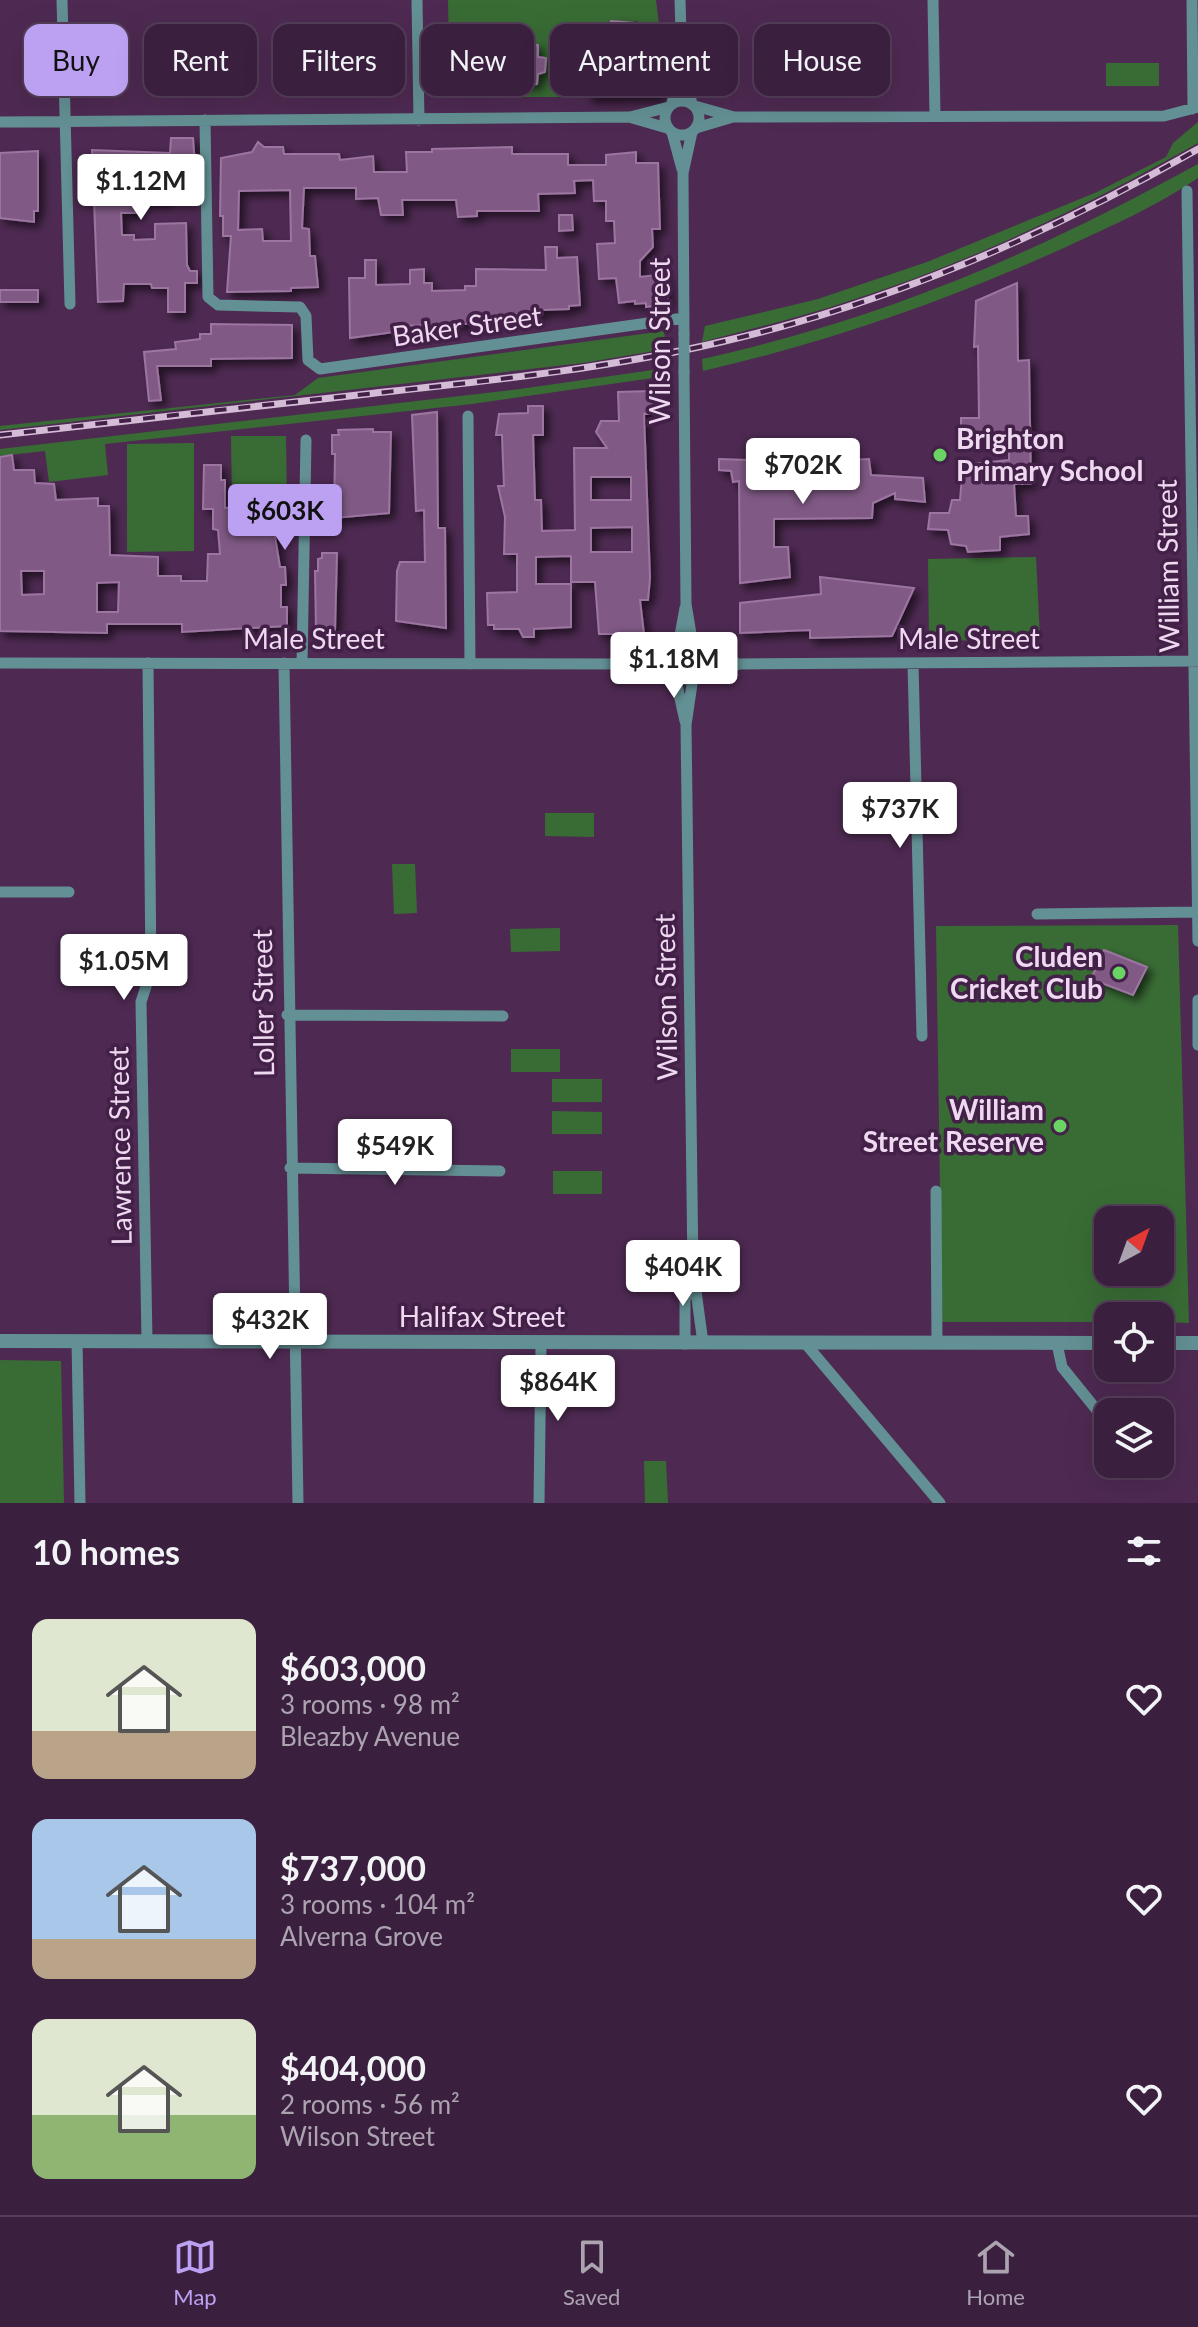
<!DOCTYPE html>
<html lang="en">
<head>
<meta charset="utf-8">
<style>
	:root { --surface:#3a203e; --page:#452d49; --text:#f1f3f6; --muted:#aba3b0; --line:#543e58; --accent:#bca0f2 }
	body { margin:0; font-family:Lato,sans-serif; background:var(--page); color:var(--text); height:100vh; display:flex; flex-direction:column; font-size:30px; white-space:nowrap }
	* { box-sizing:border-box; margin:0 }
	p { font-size:26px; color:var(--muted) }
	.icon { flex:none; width:44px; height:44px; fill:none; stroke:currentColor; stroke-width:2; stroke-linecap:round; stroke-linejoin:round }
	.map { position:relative; height:1503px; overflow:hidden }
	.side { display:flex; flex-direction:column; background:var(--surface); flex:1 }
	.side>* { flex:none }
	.hud { position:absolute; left:24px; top:24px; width:1150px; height:72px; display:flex; gap:16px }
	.needle { width:52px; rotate:41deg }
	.buttons { position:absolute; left:1094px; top:1206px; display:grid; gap:16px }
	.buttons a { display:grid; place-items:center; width:80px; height:80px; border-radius:16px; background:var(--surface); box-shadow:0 8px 32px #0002,0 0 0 2px var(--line); font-size:40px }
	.price { position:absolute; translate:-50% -68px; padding:0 18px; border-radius:8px; background:#fff; color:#222; font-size:26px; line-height:52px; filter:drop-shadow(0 2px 4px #0008) }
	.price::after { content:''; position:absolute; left:50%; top:48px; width:24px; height:18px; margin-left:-12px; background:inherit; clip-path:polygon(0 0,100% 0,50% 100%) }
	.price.selected { background:var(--accent); color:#111 }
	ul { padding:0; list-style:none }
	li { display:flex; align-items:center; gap:24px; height:200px; padding:0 32px }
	li span { display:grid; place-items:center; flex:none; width:224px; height:160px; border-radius:16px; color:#555 }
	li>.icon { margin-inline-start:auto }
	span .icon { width:96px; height:96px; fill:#fffc; stroke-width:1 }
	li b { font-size:34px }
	h2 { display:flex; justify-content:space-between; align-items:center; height:96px; padding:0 32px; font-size:34px }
	.pill { padding:0 28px; border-radius:16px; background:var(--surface); box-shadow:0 8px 32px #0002,0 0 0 2px var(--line); font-size:28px; line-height:72px }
	.pill.selected { background:var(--accent); color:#111 }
	.tab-bar { display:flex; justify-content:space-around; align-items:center; height:112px; border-top:2px solid var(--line); background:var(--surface); font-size:22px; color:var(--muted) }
	.tab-bar a { display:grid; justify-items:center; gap:4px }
	.tab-bar .selected { color:var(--accent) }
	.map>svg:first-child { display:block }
	.green { fill:#396c35; fill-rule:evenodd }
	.building { fill:#805a85; stroke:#9c74a1; stroke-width:2; fill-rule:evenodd; filter:url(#shadow) }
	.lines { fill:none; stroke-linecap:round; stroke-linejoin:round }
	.minor { stroke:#639094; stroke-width:11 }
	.tertiary { stroke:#639094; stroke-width:14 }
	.rail-casing { stroke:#d4bcd6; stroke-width:7 }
	.rail { stroke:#422047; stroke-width:4; stroke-dasharray:12; stroke-linecap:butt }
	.minor-bridge { stroke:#639094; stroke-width:11 }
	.poi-dot { fill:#69d364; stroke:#422047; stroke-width:3 }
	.labels { text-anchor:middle; stroke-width:7; stroke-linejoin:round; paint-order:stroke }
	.street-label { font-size:28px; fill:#efd9f1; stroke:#422047 }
	.poi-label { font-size:28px; font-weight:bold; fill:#efd9f1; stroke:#422047; text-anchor:end }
</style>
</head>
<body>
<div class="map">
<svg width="1198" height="1503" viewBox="0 0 1198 1503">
	<defs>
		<filter id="shadow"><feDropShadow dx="5" dy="5" stdDeviation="4" flood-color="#0009"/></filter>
	</defs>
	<rect width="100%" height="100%" fill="#4e2a52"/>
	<path class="green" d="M 448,0 L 656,0 L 659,25 L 638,25 L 637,21 L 581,26 C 582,55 588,70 588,97 L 450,97 Z
		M 1106,63 L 1159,63 L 1159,86 L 1106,86 Z
		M 1198,122 L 1198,143 C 1086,206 972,262 849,301 C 801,317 751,329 702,342 L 705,326 L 818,299 L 927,262 L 1097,192 L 1166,157 L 1173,143 Z
		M 1198,164 L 1198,178 C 1157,206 1113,225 1068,246 C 950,300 829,342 703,371 L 702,359 C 886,318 1034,254 1198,164 Z
		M 664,331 L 666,349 L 583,363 L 0,430 L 0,426 L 295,395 L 318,378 Z
		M 667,368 L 667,376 L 472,404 L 105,444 L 108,475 L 49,482 L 45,451 L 0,456 L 0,449 L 520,389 Z
		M 231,436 L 286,436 L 287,503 L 232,504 Z
		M 194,443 L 194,551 L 127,552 L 127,444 Z
		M 1036,557 L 1040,639 L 929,641 L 928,559 Z
		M 545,813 L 594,813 L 594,837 L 545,836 Z
		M 392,864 L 415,864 L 417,913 L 394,914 Z
		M 1178,925 L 1189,1323 L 1160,1322 L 1160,1316 L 1108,1316 L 1108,1322 L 942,1322 L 936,926 ZM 1108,1220 L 1160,1220 L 1160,1272 L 1108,1272 Z
		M 560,928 L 560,951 L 511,952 L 510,929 Z
		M 560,1049 L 560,1072 L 511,1072 L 511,1049 Z
		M 552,1079 L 602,1079 L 602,1102 L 552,1102 Z
		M 552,1111 L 602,1112 L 602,1134 L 552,1134 Z
		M 553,1171 L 602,1171 L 602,1194 L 553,1194 Z
		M 0,1360 L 61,1361 L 64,1503 L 0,1503 Z
		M 644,1461 L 666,1461 L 668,1503 L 645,1503 Z"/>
	<path class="building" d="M 611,21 L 659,25 L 660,96 L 588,97 L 588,71 L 584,71 L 582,62 L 581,26 L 611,25 Z
		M 515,45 L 538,45 L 538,57 L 546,58 L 545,72 L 538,74 L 537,84 L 514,85 Z
		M 171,138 L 193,138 L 196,178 L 183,179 L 184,194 L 167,195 L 167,200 L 137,201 L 137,213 L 121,213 L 122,235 L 134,235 L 134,240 L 155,239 L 155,224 L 186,223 L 187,265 L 190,271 L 197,271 L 197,283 L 185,283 L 185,312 L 168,312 L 168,288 L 152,288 L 151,284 L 124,284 L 123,301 L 98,302 L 92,150 L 170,153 Z
		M 258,142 L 264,147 L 283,147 L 284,154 L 339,154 L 340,160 L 373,156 L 374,172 L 407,172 L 406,152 L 432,152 L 432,149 L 512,147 L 512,154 L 568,154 L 568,165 L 606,165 L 606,155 L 636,152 L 636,163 L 658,163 L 660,229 L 652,229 L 653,247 L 640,261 L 640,277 L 666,274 L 668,304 L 646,307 L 646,303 L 635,304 L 635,301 L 619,303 L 616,278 L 599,279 L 597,244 L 615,243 L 614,221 L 606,221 L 606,201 L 594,201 L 593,180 L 574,181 L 575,193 L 538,194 L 539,211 L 477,211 L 477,216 L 458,217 L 456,200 L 402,200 L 403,215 L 381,215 L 378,198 L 356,199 L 356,188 L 304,188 L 302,228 L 309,229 L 310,256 L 315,256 L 318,287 L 291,288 L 291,291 L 227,292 L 231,236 L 223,236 L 223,216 L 220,216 L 221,158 L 252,152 ZM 290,190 L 291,241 L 263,241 L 262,229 L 238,230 L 239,191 Z
		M 38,151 L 38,211 L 34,211 L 34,222 L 0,218 L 0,153 Z
		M 559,215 L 572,215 L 573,230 L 559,231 Z
		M 545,247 L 557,247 L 557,258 L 577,257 L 580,305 L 569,306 L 569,309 L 542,310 L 542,314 L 513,314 L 514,319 L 491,320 L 491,323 L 402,326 L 402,331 L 350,338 L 349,278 L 365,278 L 365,260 L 376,260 L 376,285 L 410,284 L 410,270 L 424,269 L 424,283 L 432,283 L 432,291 L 465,290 L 465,286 L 476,286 L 476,269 L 546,270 Z
		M 1017,283 L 1018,361 L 1029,360 L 1031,484 L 1014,484 L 1016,516 L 1028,516 L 1029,534 L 1000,537 L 1000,550 L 968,552 L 966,546 L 951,544 L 948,530 L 928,529 L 930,513 L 949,513 L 952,500 L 960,500 L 963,465 L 1009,460 L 1009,436 L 961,438 L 961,418 L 979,418 L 978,346 L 974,347 L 976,301 Z
		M 0,290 L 38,290 L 38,302 L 0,302 Z
		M 211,324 L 292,325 L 292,358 L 211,359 L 211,366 L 157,366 L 161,400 L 149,401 L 144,352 L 176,349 L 175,342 L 200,339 L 200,334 L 211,334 Z
		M 651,387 L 662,387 L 663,400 L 655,400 L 655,414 L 644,414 L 650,578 L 648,600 L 640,600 L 644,634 L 599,634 L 595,582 L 571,582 L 571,556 L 536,557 L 536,584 L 571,584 L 571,627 L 534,629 L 534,637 L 523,637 L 519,629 L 494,629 L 494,625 L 488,625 L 487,593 L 517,592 L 517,554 L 504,554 L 505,517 L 498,486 L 504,486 L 503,462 L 502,435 L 496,435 L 499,414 L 528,413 L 528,406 L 543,406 L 543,435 L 533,435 L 535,500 L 541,500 L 542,531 L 575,530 L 574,448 L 607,448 L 596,432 L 601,421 L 619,421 L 618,392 L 652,391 ZM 591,477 L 631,477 L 631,500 L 591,500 ZM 632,527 L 632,552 L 591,552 L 591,528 Z
		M 437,412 L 438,528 L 445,528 L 446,628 L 396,621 L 397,571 L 400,562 L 425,562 L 424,510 L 416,511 L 412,415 Z
		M 373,429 L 373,432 L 391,432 L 389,513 L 334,518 L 335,454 L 332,454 L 332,435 L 339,435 L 338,430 Z
		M 12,455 L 14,470 L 34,470 L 35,483 L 54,484 L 56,500 L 98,498 L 98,506 L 109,506 L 110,555 L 158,557 L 158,576 L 181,576 L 181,581 L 207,581 L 208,554 L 220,554 L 218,530 L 213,529 L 213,509 L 203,509 L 204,465 L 221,465 L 221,480 L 225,480 L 225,508 L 270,506 L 280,567 L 285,567 L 286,585 L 281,585 L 281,607 L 287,607 L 287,626 L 182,632 L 182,624 L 107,624 L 107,633 L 0,631 L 0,457 ZM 21,571 L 44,571 L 44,594 L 22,595 ZM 119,582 L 118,612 L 97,612 L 97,583 Z
		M 719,459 L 781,461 L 781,486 L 827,488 L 827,461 L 869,459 L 871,475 L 923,478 L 925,502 L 895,499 L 895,493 L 873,503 L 872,518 L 774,519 L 774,547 L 788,547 L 790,577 L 740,583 L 739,481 L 733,482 L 731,471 L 719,470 Z
		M 322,553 L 337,553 L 335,631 L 316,631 L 315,571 L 318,571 L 318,559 L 322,558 Z
		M 820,577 L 914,588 L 892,636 L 810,638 L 810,630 L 740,633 L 740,603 L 821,594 Z
		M 1104,950 L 1147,967 L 1133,995 L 1091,979 Z"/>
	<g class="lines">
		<path class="minor" d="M 62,0 L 70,304
			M 417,0 L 419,120
			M 680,0 L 682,66 L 692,104
			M 933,0 L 935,116
			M 1192,0 L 1193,109
			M665 118a17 17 0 1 1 34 0a17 17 0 1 1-34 0Z
			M 672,103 L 682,67
			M 695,106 L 734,117 L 1164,116 L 1198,107
			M 630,117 L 669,107
			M 205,120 L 208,297 L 218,305 L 300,307 L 306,316 L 308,360 L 320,369 L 684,318
			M 0,122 L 629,117 L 667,128
			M 696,128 L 733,117
			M 672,132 L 682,169
			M 1187,191 L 1198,941
			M 684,334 L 683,173 L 692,132
			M 684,372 L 686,604 L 694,652
			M 468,416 L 470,664
			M671 664a15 15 0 1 1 30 0a15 15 0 1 1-30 0Z
			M 677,652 L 685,608
			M 697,655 L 736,663
			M 0,663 L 628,664 L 673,673
			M 284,663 L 298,1503
			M 302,663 L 306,440
			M 632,663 L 674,654
			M 913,663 L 922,1036
			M 675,676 L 685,721
			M 696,676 L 740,664 L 1198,661
			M 693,677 L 686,725 L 693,1269 L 703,1343
			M 0,892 L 69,892
			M 1037,914 L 1197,912
			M 1198,1000 L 1198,1045
			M 287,1015 L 503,1016
			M 290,1168 L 500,1171
			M 936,1191 L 937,1343
			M 77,1341 L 80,1503
			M 147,1341 L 141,1002 L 151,971 L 148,663
			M 805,1343 L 940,1503
			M 685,1344 L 685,1301 L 692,1273
			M 1057,1344 L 1062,1367 L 1104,1419
			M 539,1503 L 541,1343"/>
		<path class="tertiary" d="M 0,1341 L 1108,1343
			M 1160,1343 L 1198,1343"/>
		<defs>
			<path id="rail" d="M 0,435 C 122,421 244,407 367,394 C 486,381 607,369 725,341 C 893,302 1049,234 1198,149"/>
		</defs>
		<use href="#rail" class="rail-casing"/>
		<use href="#rail" class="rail"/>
		<path class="minor-bridge" d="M 684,334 L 684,372"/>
	</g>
	<g class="poi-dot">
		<circle cx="940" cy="455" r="8"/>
		<circle cx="1119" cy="973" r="8"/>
		<circle cx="1060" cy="1126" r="8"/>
	</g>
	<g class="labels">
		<g class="street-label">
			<text transform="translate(467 326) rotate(-8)" y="10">Baker Street</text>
			<text transform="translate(660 341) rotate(-90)" y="10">Wilson Street</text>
			<text transform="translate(1168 566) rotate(-91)" y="10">William Street</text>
			<text x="314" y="649">Male Street</text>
			<text x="969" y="649">Male Street</text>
			<text transform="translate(666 997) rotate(-91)" y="10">Wilson Street</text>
			<text transform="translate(263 1003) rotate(-91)" y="10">Loller Street</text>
			<text transform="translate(120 1146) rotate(-91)" y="10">Lawrence Street</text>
			<text x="482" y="1327">Halifax Street</text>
		</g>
		<g class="poi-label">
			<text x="956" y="449" text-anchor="start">Brighton<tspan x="956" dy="32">Primary School</tspan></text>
			<text x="1103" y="967">Cluden<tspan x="1103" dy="32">Cricket Club</tspan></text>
			<text x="1044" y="1120">William<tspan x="1044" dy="32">Street Reserve</tspan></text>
		</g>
	</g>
</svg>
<div class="buttons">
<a><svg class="needle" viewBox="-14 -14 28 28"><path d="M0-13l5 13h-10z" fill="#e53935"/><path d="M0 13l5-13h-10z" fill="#aba3b0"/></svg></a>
<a><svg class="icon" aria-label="locate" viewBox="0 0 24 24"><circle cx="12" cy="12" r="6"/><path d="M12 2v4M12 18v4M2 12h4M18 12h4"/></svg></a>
<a><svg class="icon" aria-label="layers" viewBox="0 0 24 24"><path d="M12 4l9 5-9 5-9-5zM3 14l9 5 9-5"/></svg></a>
</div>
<b class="price" style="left:141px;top:222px">$1.12M</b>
<b class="price" style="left:803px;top:506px">$702K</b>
<b class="price selected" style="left:285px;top:552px">$603K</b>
<b class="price" style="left:674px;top:700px">$1.18M</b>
<b class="price" style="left:900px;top:850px">$737K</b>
<b class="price" style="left:124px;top:1002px">$1.05M</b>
<b class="price" style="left:395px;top:1187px">$549K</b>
<b class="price" style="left:683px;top:1308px">$404K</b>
<b class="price" style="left:270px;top:1361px">$432K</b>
<b class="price" style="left:558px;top:1423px">$864K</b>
<div class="hud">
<a class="pill selected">Buy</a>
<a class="pill">Rent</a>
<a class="pill">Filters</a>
<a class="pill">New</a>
<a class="pill">Apartment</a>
<a class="pill">House</a>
</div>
</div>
<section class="side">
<h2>10 homes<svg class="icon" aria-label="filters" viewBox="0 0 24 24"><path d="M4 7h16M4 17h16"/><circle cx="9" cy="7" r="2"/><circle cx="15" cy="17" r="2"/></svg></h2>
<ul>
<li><span style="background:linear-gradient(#dfe7d0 70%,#b9a48a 0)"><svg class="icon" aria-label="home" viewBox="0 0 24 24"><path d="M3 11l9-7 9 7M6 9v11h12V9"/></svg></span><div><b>$603,000</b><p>3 rooms · 98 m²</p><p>Bleazby Avenue</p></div><svg class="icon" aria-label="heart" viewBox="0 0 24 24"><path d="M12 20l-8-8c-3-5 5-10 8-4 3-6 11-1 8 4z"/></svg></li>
<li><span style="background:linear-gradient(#a9c7e8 75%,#b9a48a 0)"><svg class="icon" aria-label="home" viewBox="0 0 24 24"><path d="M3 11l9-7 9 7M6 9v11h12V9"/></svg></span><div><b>$737,000</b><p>3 rooms · 104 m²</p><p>Alverna Grove</p></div><svg class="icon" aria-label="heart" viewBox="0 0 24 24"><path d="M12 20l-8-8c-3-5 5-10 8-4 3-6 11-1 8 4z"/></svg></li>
<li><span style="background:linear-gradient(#dfe7d0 60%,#8fb573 0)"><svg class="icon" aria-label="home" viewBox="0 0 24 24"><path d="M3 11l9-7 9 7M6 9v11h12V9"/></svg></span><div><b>$404,000</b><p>2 rooms · 56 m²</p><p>Wilson Street</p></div><svg class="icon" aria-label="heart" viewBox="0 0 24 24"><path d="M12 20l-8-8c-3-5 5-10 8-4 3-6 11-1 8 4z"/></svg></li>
</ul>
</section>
<nav class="tab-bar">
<a class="selected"><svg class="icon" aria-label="map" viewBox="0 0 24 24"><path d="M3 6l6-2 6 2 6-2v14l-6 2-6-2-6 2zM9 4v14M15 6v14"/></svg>Map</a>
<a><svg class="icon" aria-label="saved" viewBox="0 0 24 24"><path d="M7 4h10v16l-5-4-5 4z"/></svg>Saved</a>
<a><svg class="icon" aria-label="home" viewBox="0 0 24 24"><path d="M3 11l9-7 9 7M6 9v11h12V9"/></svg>Home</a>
</nav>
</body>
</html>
